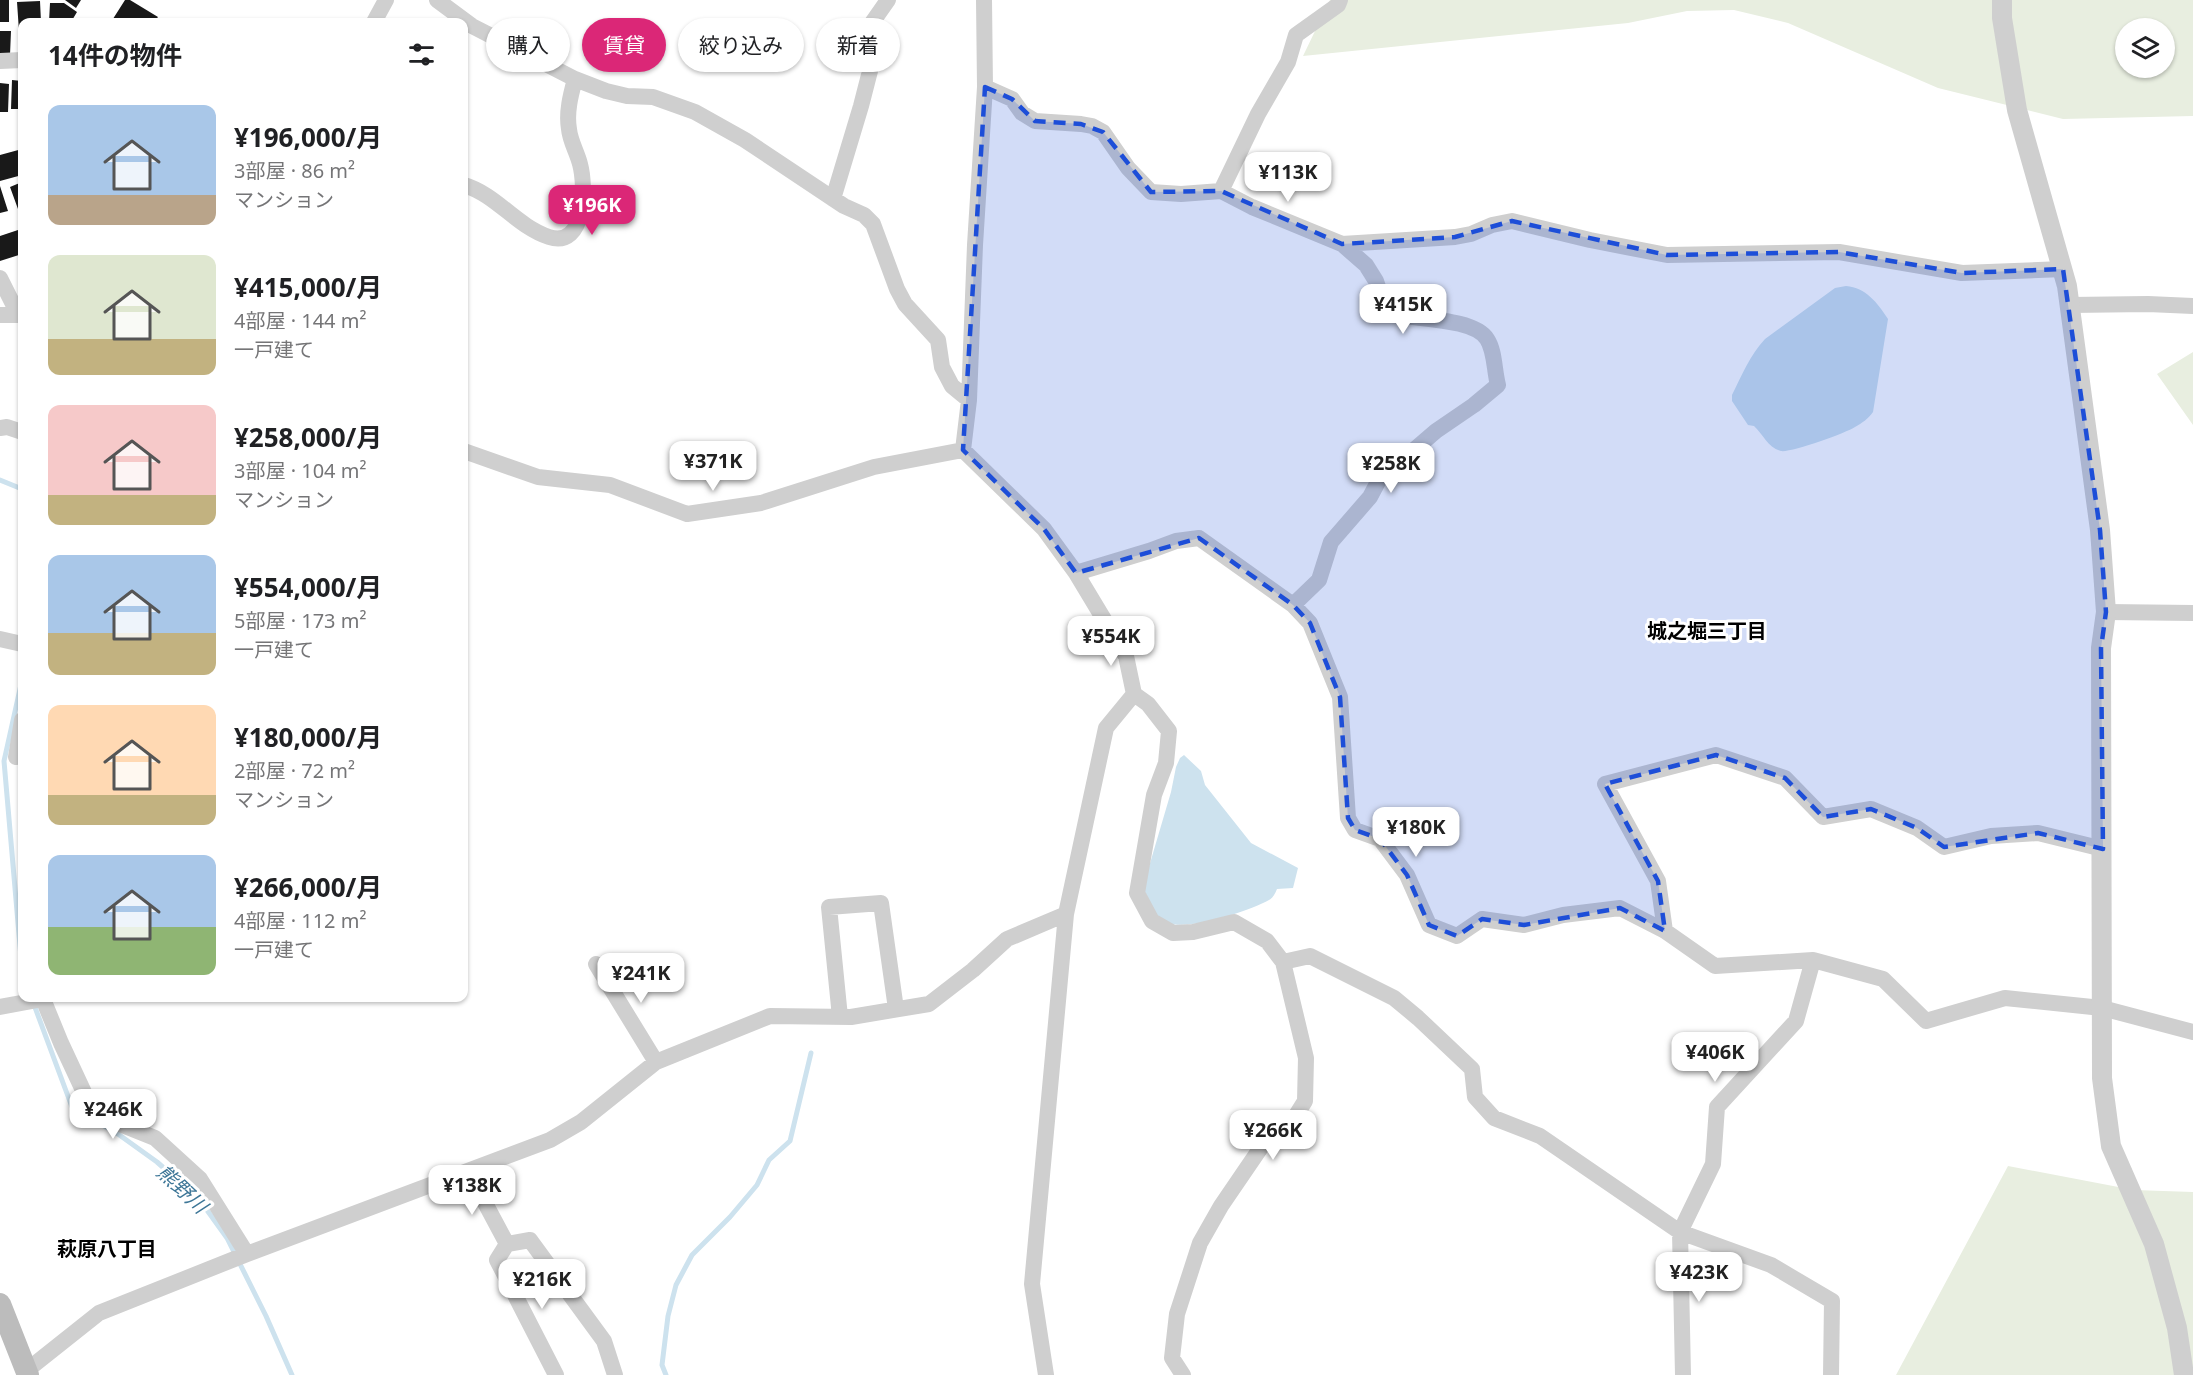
<!DOCTYPE html>
<html lang="ja">
<head>
<meta charset="utf-8">
<style>
	:root { --surface:#fff; --page:#f2f2f2; --text:#202124; --muted:#757577; --accent:#db2777 }
	body { margin:0; font-family:"Noto Sans","Noto Sans JP",sans-serif; background:var(--page); color:var(--text); height:100vh; display:flex; flex-direction:column; font-size:22px; white-space:nowrap }
	* { box-sizing:border-box; margin:0 }
	p { font-size:20px; color:var(--muted) }
	.icon { flex:none; width:33px; height:33px; fill:none; stroke:currentColor; stroke-width:2; stroke-linecap:round; stroke-linejoin:round }
	.map { position:relative; flex:1; overflow:hidden }
	.side { position:absolute; left:18px; top:18px; width:450px; height:984px; display:flex; flex-direction:column; background:var(--surface); border-radius:12px; box-shadow:0 2px 4px #0004 }
	.side>* { flex:none }
	.hud { position:absolute; left:486px; top:18px; width:570px; height:54px; display:flex; gap:12px }
	.buttons { position:absolute; left:2115px; top:18px; display:grid; gap:12px }
	.buttons a { display:grid; place-items:center; width:60px; height:60px; border-radius:50%; background:var(--surface); box-shadow:0 2px 4px #0004; font-size:30px }
	.price { position:absolute; translate:-50% -51px; padding:0 14px; border-radius:12px; background:#fff; color:#222; font-size:20px; line-height:39px; filter:drop-shadow(0 2px 3px #0008) }
	.price::after { content:''; position:absolute; left:50%; top:36px; width:18px; height:14px; margin-left:-9px; background:inherit; clip-path:polygon(0 0,100% 0,50% 100%) }
	.price.on { background:var(--accent); color:#fff }
	ul { padding:0; list-style:none }
	li { display:flex; align-items:center; gap:18px; height:150px; padding:0 30px }
	li span { display:grid; place-items:center; flex:none; width:168px; height:120px; border-radius:12px; color:#555 }
	li>.icon { margin-inline-start:auto }
	span .icon { width:72px; height:72px; fill:#fffc; stroke-width:1 }
	li b { font-size:26px }
	h2 { display:flex; justify-content:space-between; align-items:center; height:72px; padding:0 30px; font-size:26px }
	.chip { padding:0 21px; border-radius:27px; background:var(--surface); box-shadow:0 2px 4px #0004; font-size:21px; line-height:54px }
	.chip.on { background:var(--accent); color:#fff }
	.map>svg:first-child { display:block }
	.green { fill:#e8eee0; fill-rule:evenodd }
	.water { fill:#cde2ee }
	.lines { fill:none; stroke-linecap:round; stroke-linejoin:round }
	.stream { stroke:#cde2ee; stroke-width:5 }
	.building { fill:#191919 }
	.minor { stroke:#cfcfcf; stroke-width:16 }
	.tertiary { stroke:#cfcfcf; stroke-width:20 }
	.secondary { stroke:#bcbcbc; stroke-width:22 }
	.marked { fill:#1d4ed8; fill-opacity:0.2; stroke:#1d4ed8; stroke-width:4.5; stroke-dasharray:12 8; stroke-linejoin:round }
	.labels { text-anchor:middle; stroke-width:6; stroke-linejoin:round; paint-order:stroke }
	.neighbourhood-label { font-size:20px; font-weight:bold; fill:#000; stroke:#fff }
	.water-label { font-size:20px; font-style:italic; fill:#3d7697; stroke:#fff }
</style>
</head>
<body>
<div class="map">
<svg width="2193" height="1375" viewBox="0 0 2193 1375">
	<rect width="100%" height="100%" fill="#fff"/>
	<path class="green" d="M 1330,0 L 2193,0 L 2193,116 L 2063,119 L 1938,88 L 1788,23 L 1734,10 L 1687,11 L 1628,23 L 1303,56 ZM 2126,28 L 2164,28 L 2164,68 L 2126,68 Z
		M 2193,352 L 2193,425 L 2157,374 Z
		M 2008,1166 L 2134,1190 L 2193,1192 L 2193,1375 L 1896,1375 Z"/>
	<path class="water" d="M 1846,286 C 1866,288 1877,302 1888,319 L 1873,412 C 1868,419 1862,423 1855,427 C 1846,433 1790,453 1781,451 C 1768,448 1763,434 1754,426 L 1748,425 L 1732,401 L 1732,395 C 1742,375 1750,355 1765,339 L 1835,288 Z
		M 1184,755 L 1201,771 L 1205,785 L 1251,843 L 1298,868 L 1293,888 L 1277,889 C 1275,894 1273,898 1269,900 C 1249,911 1181,935 1161,920 C 1153,913 1147,896 1143,887 L 1171,792 L 1176,767 L 1180,758 Z"/>
	<g class="lines">
		<path class="stream" d="M 0,480 L 22,489
			M 22,680 L 4,761 L 22,969
			M 33,1002 L 72,1107 L 118,1134 L 157,1162 L 199,1199 L 227,1238 L 266,1316 L 292,1375
			M 666,1375 L 662,1365 L 668,1316 L 676,1285 L 692,1255 L 730,1217 L 757,1185 L 769,1160 L 790,1141 L 811,1053"/>
	</g>
	<path class="building" d="M 0,0 L 9,0 L 9,22 L 0,22 Z
		M 65,0 L 81,0 L 76,8 Z
		M 125,0 L 130,0 L 158,17 L 154,22 L 111,22 Z
		M 40,1 L 41,22 L 22,22 L 22,46 L 20,46 L 17,2 Z
		M 50,3 L 64,3 L 77,12 L 71,22 L 49,22 Z
		M 0,31 L 11,31 L 10,55 L 0,55 Z
		M 12,80 L 22,81 L 22,109 L 11,109 Z
		M 0,83 L 9,84 L 8,112 L 0,112 Z
		M 22,149 L 22,175 L 0,181 L 0,155 Z
		M 22,182 L 22,208 L 18,209 L 10,187 Z
		M 0,186 L 8,211 L 0,213 Z
		M 18,230 L 22,244 L 22,254 L 0,261 L 0,236 Z"/>
	<g class="lines">
		<path class="minor" d="M 437,0 L 472,26 L 575,79 L 606,91 L 627,96 L 653,97 L 695,112 L 745,140 L 844,206 L 864,215 L 873,224 L 897,289 L 905,304 L 938,340 L 942,367 L 952,386 L 969,400
			M 984,0 L 985,87 L 975,245 L 969,400 L 963,450 L 1044,529 L 1076,573 L 1126,656 L 1134,694 L 1106,728 L 1066,914 L 1032,1284 L 1046,1375
			M 374,22 L 386,0
			M 0,61 L 22,60
			M 985,87 L 1012,99 L 1022,113 L 1035,121 L 1081,124 L 1092,126 L 1103,132 L 1128,168 L 1151,192 L 1181,194 L 1221,191 L 1252,207 L 1342,244 L 1366,265 L 1376,281 L 1387,313 C 1412,320 1473,317 1487,339 C 1495,351 1494,370 1498,385 L 1474,405 L 1436,431 L 1379,480 L 1370,497 L 1331,542 L 1319,580 L 1293,605
			M 464,185 C 497,195 516,226 549,237 C 586,249 586,186 580,164 C 577,152 570,141 569,129 C 566,112 571,94 575,79
			M 1221,191 L 1258,114 L 1288,62 L 1296,35 L 1338,5 L 1340,0
			M 833,199 L 861,106 L 870,71 L 855,47 L 888,0
			M 1342,244 L 1455,237 L 1471,234 L 1492,225 L 1512,221 L 1590,240 L 1667,255 L 1839,252 L 1962,273 L 2063,269
			M 0,278 L 18,314
			M 2070,305 L 2148,304 L 2193,306
			M 0,315 L 22,315
			M 0,428 L 7,427 L 22,432
			M 464,451 L 538,477 L 610,485 L 687,514 L 761,503 L 874,467 L 963,450
			M 1076,573 L 1149,551 L 1176,541 L 1199,538 L 1293,605 L 1310,623 L 1340,697 L 1348,818 L 1355,830 L 1380,839 L 1407,875 L 1429,925 L 1457,936 L 1482,919 L 1524,925 L 1563,915 L 1620,908 L 1665,931 L 1715,966 L 1813,960 L 1883,979 L 1926,1021 L 2005,998 L 2102,1008 L 2193,1032
			M 2106,612 L 2193,613
			M 0,639 L 22,644
			M 1134,694 L 1148,704 L 1169,731 L 1166,763 L 1154,795 L 1137,893 L 1152,921 L 1173,933 L 1193,932 L 1234,922 L 1267,941 L 1283,962 L 1306,1058 L 1305,1101 L 1295,1117 L 1266,1140 L 1221,1206 L 1200,1243 L 1177,1314 L 1172,1358 L 1183,1375
			M 16,757 L 22,720
			M 1665,931 L 1658,881 L 1605,784 L 1716,755 L 1785,778 L 1823,817 L 1871,809 L 1917,828 L 1944,847 L 1991,836 L 2038,833 L 2103,849
			M 1283,962 L 1310,956 L 1394,998 L 1418,1018 L 1472,1069 L 1475,1097 L 1494,1118 L 1540,1136 L 1680,1232 L 1771,1265 L 1832,1301 L 1831,1375
			M 596,964 L 656,1062
			M 0,1007 L 43,999 L 61,1043 L 88,1101 L 115,1122 L 155,1138 L 200,1179 L 247,1254
			M 840,1017 L 829,907 L 881,903 L 896,1009
			M 468,1171 L 507,1244
			M 26,1371 L 99,1313 L 247,1254 L 550,1140 L 581,1122 L 656,1062 L 770,1016 L 851,1017 L 929,1004 L 973,970 L 1007,939 L 1066,914
			M 556,1375 L 497,1260 L 507,1244 L 530,1240 L 604,1341 L 615,1375
			M 1683,1375 L 1680,1232 L 1713,1164 L 1717,1107 L 1796,1021 L 1813,960"/>
		<path class="tertiary" d="M 2002,0 L 2002,18 L 2017,110 L 2067,286 L 2100,530 L 2106,612 L 2101,648 L 2102,1078 L 2111,1146 L 2154,1244 L 2177,1328 L 2184,1375"/>
		<path class="secondary" d="M 0,1304 L 28,1375"/>
	</g>
	<path class="marked" d="M 985,87 L 1012,99 L 1035,121 L 1081,124 L 1103,132 L 1151,192 L 1221,191 L 1342,244 L 1455,237 L 1512,221 L 1667,255 L 1839,252 L 1962,273 L 2063,269 L 2100,530 L 2106,612 L 2101,648 L 2103,849 L 2038,833 L 1944,847 L 1917,828 L 1871,809 L 1823,817 L 1785,778 L 1716,755 L 1605,784 L 1658,881 L 1665,931 L 1620,908 L 1524,925 L 1482,919 L 1457,936 L 1429,925 L 1407,875 L 1380,839 L 1355,830 L 1348,818 L 1340,697 L 1310,623 L 1293,605 L 1199,538 L 1076,573 L 1044,529 L 963,450 Z"/>
	<g class="labels">
		<g class="neighbourhood-label">
			<text x="1707" y="638">城之堀三丁目</text>
			<text x="107" y="1256">萩原八丁目</text>
		</g>
		<g class="water-label">
			<text transform="translate(182 1189) rotate(43)" y="7">熊野川</text>
		</g>
	</g>
</svg>
<div class="buttons">
<a><svg class="icon" aria-label="layers" viewBox="0 0 24 24"><path d="M12 4l9 5-9 5-9-5zM3 14l9 5 9-5"/></svg></a>
</div>
<b class="price" style="left:1288px;top:203px">¥113K</b>
<b class="price on" style="left:592px;top:236px">¥196K</b>
<b class="price" style="left:1403px;top:335px">¥415K</b>
<b class="price" style="left:713px;top:492px">¥371K</b>
<b class="price" style="left:1391px;top:494px">¥258K</b>
<b class="price" style="left:1111px;top:667px">¥554K</b>
<b class="price" style="left:1416px;top:858px">¥180K</b>
<b class="price" style="left:641px;top:1004px">¥241K</b>
<b class="price" style="left:1715px;top:1083px">¥406K</b>
<b class="price" style="left:113px;top:1140px">¥246K</b>
<b class="price" style="left:1273px;top:1161px">¥266K</b>
<b class="price" style="left:472px;top:1216px">¥138K</b>
<b class="price" style="left:1699px;top:1303px">¥423K</b>
<b class="price" style="left:542px;top:1310px">¥216K</b>
<div class="hud">
<a class="chip">購入</a>
<a class="chip on">賃貸</a>
<a class="chip">絞り込み</a>
<a class="chip">新着</a>
</div>
<section class="side">
<h2>14件の物件<svg class="icon" aria-label="filters" viewBox="0 0 24 24"><path d="M4 7h16M4 17h16"/><circle cx="9" cy="7" r="2"/><circle cx="15" cy="17" r="2"/></svg></h2>
<ul>
<li><span style="background:linear-gradient(#a9c7e8 75%,#b9a48a 0)"><svg class="icon" aria-label="home" viewBox="0 0 24 24"><path d="M3 11l9-7 9 7M6 9v11h12V9"/></svg></span><div><b>¥196,000/月</b><p>3部屋 · 86 m²</p><p>マンション</p></div></li>
<li><span style="background:linear-gradient(#dfe7d0 70%,#c2b280 0)"><svg class="icon" aria-label="home" viewBox="0 0 24 24"><path d="M3 11l9-7 9 7M6 9v11h12V9"/></svg></span><div><b>¥415,000/月</b><p>4部屋 · 144 m²</p><p>一戸建て</p></div></li>
<li><span style="background:linear-gradient(#f6c9c9 75%,#c2b280 0)"><svg class="icon" aria-label="home" viewBox="0 0 24 24"><path d="M3 11l9-7 9 7M6 9v11h12V9"/></svg></span><div><b>¥258,000/月</b><p>3部屋 · 104 m²</p><p>マンション</p></div></li>
<li><span style="background:linear-gradient(#a9c7e8 65%,#c2b280 0)"><svg class="icon" aria-label="home" viewBox="0 0 24 24"><path d="M3 11l9-7 9 7M6 9v11h12V9"/></svg></span><div><b>¥554,000/月</b><p>5部屋 · 173 m²</p><p>一戸建て</p></div></li>
<li><span style="background:linear-gradient(#ffd9b3 75%,#c2b280 0)"><svg class="icon" aria-label="home" viewBox="0 0 24 24"><path d="M3 11l9-7 9 7M6 9v11h12V9"/></svg></span><div><b>¥180,000/月</b><p>2部屋 · 72 m²</p><p>マンション</p></div></li>
<li><span style="background:linear-gradient(#a9c7e8 60%,#8fb573 0)"><svg class="icon" aria-label="home" viewBox="0 0 24 24"><path d="M3 11l9-7 9 7M6 9v11h12V9"/></svg></span><div><b>¥266,000/月</b><p>4部屋 · 112 m²</p><p>一戸建て</p></div></li>
</ul>
</section>
</div>
</body>
</html>
